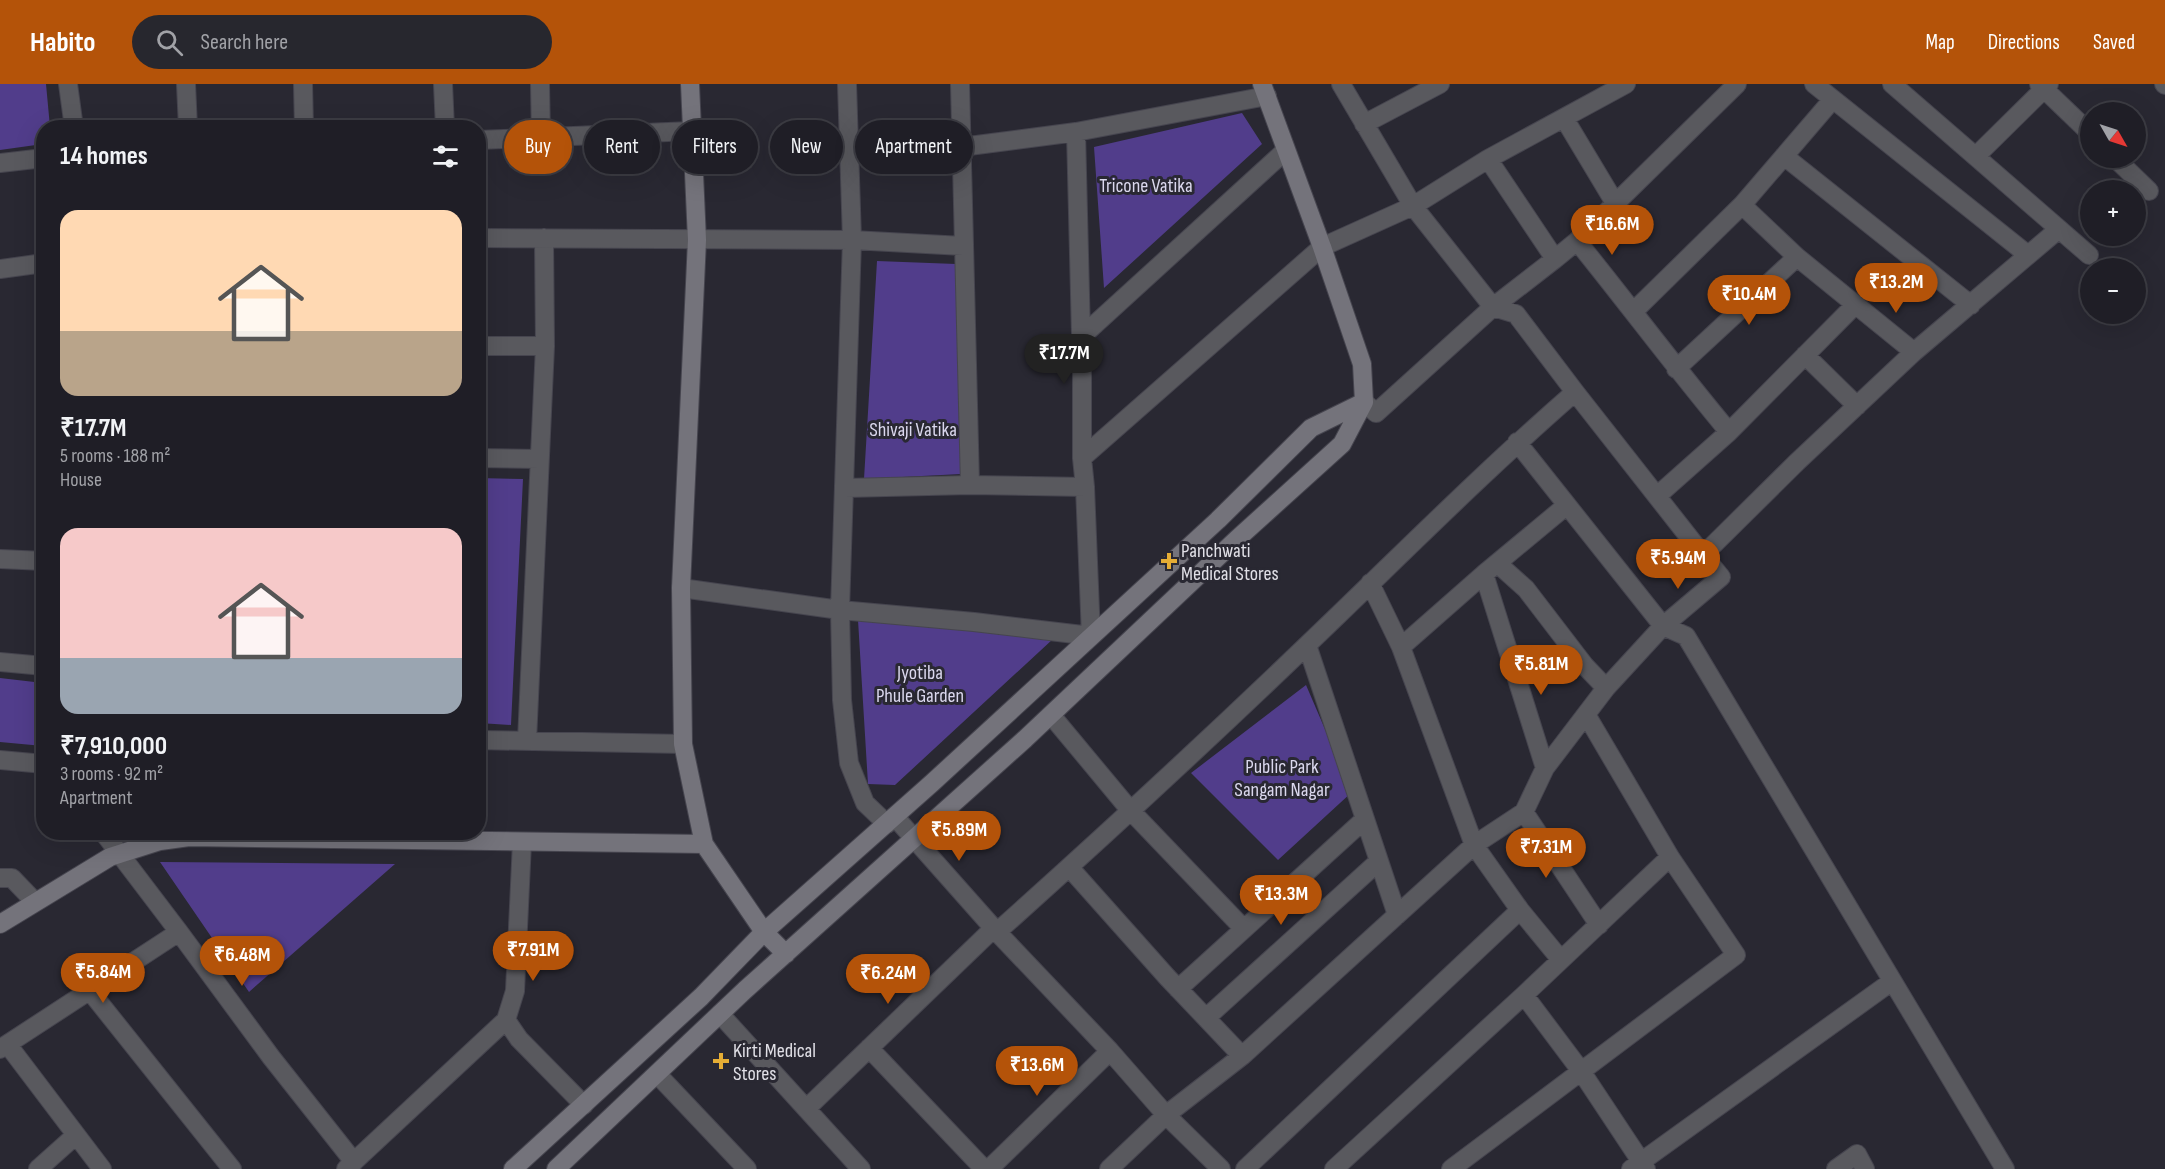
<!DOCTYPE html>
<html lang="en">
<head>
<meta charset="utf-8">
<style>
	:root { --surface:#1f1e26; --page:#27272e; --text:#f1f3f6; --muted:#a1a2a7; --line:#3c3c43; --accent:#b45309 }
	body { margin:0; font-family:"Sofia Sans Condensed",sans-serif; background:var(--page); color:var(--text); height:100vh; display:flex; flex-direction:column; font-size:22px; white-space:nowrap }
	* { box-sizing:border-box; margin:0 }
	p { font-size:20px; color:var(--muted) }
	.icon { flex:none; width:33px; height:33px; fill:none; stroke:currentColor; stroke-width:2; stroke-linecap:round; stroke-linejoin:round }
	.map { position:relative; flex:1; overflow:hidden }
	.sheet { position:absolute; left:36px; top:36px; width:450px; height:720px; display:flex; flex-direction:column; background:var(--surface); border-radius:24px; box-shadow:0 6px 24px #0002,0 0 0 2px var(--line) }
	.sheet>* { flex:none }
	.banner { position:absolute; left:504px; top:36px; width:570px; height:54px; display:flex; gap:12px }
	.needle { width:39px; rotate:129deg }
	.tools { position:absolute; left:2080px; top:18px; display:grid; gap:12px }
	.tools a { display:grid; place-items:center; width:66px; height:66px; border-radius:50%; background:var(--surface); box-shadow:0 6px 24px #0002,0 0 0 2px var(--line); font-size:30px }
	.price { position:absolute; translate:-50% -51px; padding:0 14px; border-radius:21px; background:var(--accent); color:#fff; font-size:20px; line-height:39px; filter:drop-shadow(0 2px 3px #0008) }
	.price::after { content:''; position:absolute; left:50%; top:36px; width:18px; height:14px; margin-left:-9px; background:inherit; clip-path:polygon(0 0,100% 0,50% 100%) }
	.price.selected { background:#222; color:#fff }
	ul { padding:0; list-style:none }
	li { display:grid; align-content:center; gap:12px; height:318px; padding:0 24px }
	li span { display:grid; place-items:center; height:186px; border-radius:18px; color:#555 }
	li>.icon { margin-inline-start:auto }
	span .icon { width:108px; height:108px; fill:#fffc; stroke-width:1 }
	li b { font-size:26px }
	h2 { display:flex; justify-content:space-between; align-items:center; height:72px; padding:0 24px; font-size:26px }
	.tag { padding:0 21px; border-radius:27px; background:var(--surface); box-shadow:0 6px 24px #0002,0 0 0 2px var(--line); font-size:21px; line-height:54px }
	.tag.selected { background:var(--accent); color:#fff }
	header { display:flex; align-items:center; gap:36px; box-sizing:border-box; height:84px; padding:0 30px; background:var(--accent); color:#fff }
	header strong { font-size:28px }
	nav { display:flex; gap:33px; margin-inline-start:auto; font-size:21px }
	.search { width:420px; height:54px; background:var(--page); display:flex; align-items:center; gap:15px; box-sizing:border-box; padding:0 21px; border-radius:33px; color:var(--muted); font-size:22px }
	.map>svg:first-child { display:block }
	.green { fill:#513d8b }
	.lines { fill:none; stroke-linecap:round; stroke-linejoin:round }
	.street-casing { stroke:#46454f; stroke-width:20 }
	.secondary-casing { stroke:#46454f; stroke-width:20 }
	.street { stroke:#59595e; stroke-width:18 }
	.secondary { stroke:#74737b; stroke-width:18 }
	.poi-dot { fill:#e5ad35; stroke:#292832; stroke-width:2 }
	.labels { text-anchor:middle; stroke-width:6; stroke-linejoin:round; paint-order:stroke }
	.park-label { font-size:20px; fill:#dbd8ee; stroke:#292832 }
	.poi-label { font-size:20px; fill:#e1e0e7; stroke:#292832; text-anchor:start }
</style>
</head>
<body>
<header>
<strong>Habito</strong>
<div class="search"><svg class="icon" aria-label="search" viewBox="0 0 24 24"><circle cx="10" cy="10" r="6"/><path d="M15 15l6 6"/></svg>Search here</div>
<nav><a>Map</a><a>Directions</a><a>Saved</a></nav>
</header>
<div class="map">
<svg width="2165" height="1085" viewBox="0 0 2165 1085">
	<rect width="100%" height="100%" fill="#292832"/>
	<path class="green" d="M 0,0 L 46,0 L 50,43 L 44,44 L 43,60 L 0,66 Z
		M 1242,29 L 1262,60 L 1104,204 L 1094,63 Z
		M 877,177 L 956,180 L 961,390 L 864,395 Z
		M 478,394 L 523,395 L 511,641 L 479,639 Z
		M 858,536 L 1053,555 L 895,701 L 868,700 Z
		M 0,594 L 43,599 L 43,662 L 0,658 Z
		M 1306,601 L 1352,708 L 1278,776 L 1191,689 Z
		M 160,778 L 395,780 L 249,908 Z"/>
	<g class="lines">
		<defs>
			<path id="street" d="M 68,0 L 74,44
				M 186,0 L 188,44
				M 303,0 L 304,44
				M 443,0 L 445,44
				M 540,0 L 541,54
				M 847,0 L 852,156 L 840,526 L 842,616 L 849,679 L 865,719 L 887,740
				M 960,0 L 970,401
				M 1341,0 L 1413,122 L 1493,223 L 1516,230 L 1575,308 L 1703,471 L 1797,378 L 1914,268 L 2059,145
				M 1814,0 L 2028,171
				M 1892,0 L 2089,171
				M 2039,0 L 2091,50
				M 2164,0 L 2165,1
				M 1564,34 L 1615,119
				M 1364,40 L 1440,0
				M 478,56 L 692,47
				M 961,63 L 1076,48 L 1267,12
				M 1784,72 L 1971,221
				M 1976,72 L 2049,0
				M 2115,74 L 2149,107
				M 1488,75 L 1555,175 L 1577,157
				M 0,79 L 44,74
				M 1742,121 L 1797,173 L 1914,268
				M 478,154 L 852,156 L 963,162
				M 0,185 L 44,179
				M 1634,227 L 1742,121 L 1833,15
				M 1080,254 L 1285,67
				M 478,262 L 545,262
				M 1805,271 L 1857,322
				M 1676,285 L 1797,173
				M 1364,318 L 1376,329 L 1493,223 L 1555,175
				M 1729,348 C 1677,286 1628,220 1577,157 L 1737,0
				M 1517,358 L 1663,542 L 1686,552 L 2005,1085
				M 478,374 L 539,375
				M 1082,374 L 1322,163 L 1413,122 L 1488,75 L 1626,0
				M 845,404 L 970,401 L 1085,403
				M 1657,412 L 1729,348 L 1855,221
				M 0,475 L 44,477
				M 1497,479 L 1526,505 L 1585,582 L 1606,604
				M 1370,499 L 1401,563 L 1474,761 L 1520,826 L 1561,876
				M 681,504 L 840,526 L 974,538 L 1091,552 L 1085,403 L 1082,374 L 1082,292 L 1076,48
				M 1307,561 L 1397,831
				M 1401,563 L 1484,490 L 1567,421
				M 0,578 L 44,582
				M 1051,631 L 1130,726 L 1244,845
				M 478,656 L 683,660
				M 527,657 L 545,262 L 544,154
				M 0,676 L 44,680
				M 1545,684 L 1606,604 L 1663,542 L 1721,493 L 1703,471
				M 1524,728 L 1599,841
				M 895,733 L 997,848 L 1110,967 L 1166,1031 L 1221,1085
				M 103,748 L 179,848 L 271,973 L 354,1078
				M 522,758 L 515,907 L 506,936 L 519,955 L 584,1021
				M 1069,783 L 1167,893 L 1242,972
				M 0,794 L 12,794 L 35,818
				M 997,848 C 1102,754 1206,658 1307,561 C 1396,476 1482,389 1575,308
				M 1178,905 L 1365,735
				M 90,907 L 232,1085
				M 1524,911 L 1581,987 L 1646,1085
				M 720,930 L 861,1085
				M 1206,934 L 1379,777
				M 8,961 L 102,1085
				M 869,964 L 984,1085
				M 0,965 L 179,848
				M 657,990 L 747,1085
				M 807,1024 L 994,844
				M 38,1085 L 76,1051
				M 346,1085 L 506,936
				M 989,1085 L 1110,967
				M 1109,1085 L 1166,1031 L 1242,972 L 1474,761 L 1524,728 L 1545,684 L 1484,490
				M 1245,1085 L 1520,826
				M 1334,1085 L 1524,911 L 1670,773
				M 1451,1085 L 1736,871 L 1670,773 L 1587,632
				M 1631,1085 L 1891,898
				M 1836,1085 L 1857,1070 L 1865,1085"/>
			<path id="secondary" d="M 690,0 L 697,156 L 681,504 L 683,660 L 704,760 L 764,848 L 786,870
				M 0,840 L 110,773 L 160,757 L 189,753 L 704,760
				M 513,1085 L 701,913 L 764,848 L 932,699 L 1218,436 L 1311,344 L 1364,318
				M 556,1085 L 745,906 L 1025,655 L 1237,455 L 1342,360 L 1364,318 L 1362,280 L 1322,163 L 1262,0"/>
		</defs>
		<use href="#street" class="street-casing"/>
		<use href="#secondary" class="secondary-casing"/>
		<use href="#street" class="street"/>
		<use href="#secondary" class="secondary"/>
	</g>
	<g class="poi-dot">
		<path d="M1166 468h6v6h6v6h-6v6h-6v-6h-6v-6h6z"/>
		<path d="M718 968h6v6h6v6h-6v6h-6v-6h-6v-6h6z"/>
	</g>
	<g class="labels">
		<g class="park-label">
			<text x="1146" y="108">Tricone Vatika</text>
			<text x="913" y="352">Shivaji Vatika</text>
			<text x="920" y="595">Jyotiba<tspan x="920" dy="23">Phule Garden</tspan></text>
			<text x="1282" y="689">Public Park<tspan x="1282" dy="23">Sangam Nagar</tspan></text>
		</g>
		<g class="poi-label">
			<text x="1181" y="473">Panchwati<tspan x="1181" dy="23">Medical Stores</tspan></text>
			<text x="733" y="973">Kirti Medical<tspan x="733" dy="23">Stores</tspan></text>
		</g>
	</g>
</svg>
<div class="tools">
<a><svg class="needle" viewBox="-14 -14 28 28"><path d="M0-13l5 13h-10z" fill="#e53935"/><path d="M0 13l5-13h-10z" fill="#a1a2a7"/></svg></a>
<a>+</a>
<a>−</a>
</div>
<b class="price" style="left:1612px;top:172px">₹16.6M</b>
<b class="price" style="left:1896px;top:230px">₹13.2M</b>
<b class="price" style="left:1749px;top:242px">₹10.4M</b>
<b class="price selected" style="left:1064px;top:301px">₹17.7M</b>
<b class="price" style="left:1678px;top:506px">₹5.94M</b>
<b class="price" style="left:1541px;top:612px">₹5.81M</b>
<b class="price" style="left:959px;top:778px">₹5.89M</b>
<b class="price" style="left:1546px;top:795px">₹7.31M</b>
<b class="price" style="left:1281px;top:842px">₹13.3M</b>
<b class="price" style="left:533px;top:898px">₹7.91M</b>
<b class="price" style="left:242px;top:903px">₹6.48M</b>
<b class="price" style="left:103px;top:920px">₹5.84M</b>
<b class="price" style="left:888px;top:921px">₹6.24M</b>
<b class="price" style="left:1037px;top:1013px">₹13.6M</b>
<div class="banner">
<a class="tag selected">Buy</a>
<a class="tag">Rent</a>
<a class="tag">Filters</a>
<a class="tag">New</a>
<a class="tag">Apartment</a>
</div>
<section class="sheet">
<h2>14 homes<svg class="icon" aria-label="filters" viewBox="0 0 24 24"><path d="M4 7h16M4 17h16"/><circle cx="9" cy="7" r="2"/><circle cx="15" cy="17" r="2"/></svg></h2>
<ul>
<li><span style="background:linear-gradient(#ffd9b3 65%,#b9a48a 0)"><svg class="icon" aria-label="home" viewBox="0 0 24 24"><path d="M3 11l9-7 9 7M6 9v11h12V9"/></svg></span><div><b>₹17.7M</b><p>5 rooms · 188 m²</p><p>House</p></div></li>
<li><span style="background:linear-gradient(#f6c9c9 70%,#9aa5b1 0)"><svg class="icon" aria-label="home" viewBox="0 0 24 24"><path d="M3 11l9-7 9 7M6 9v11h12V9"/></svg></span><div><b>₹7,910,000</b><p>3 rooms · 92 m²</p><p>Apartment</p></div></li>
</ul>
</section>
</div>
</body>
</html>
